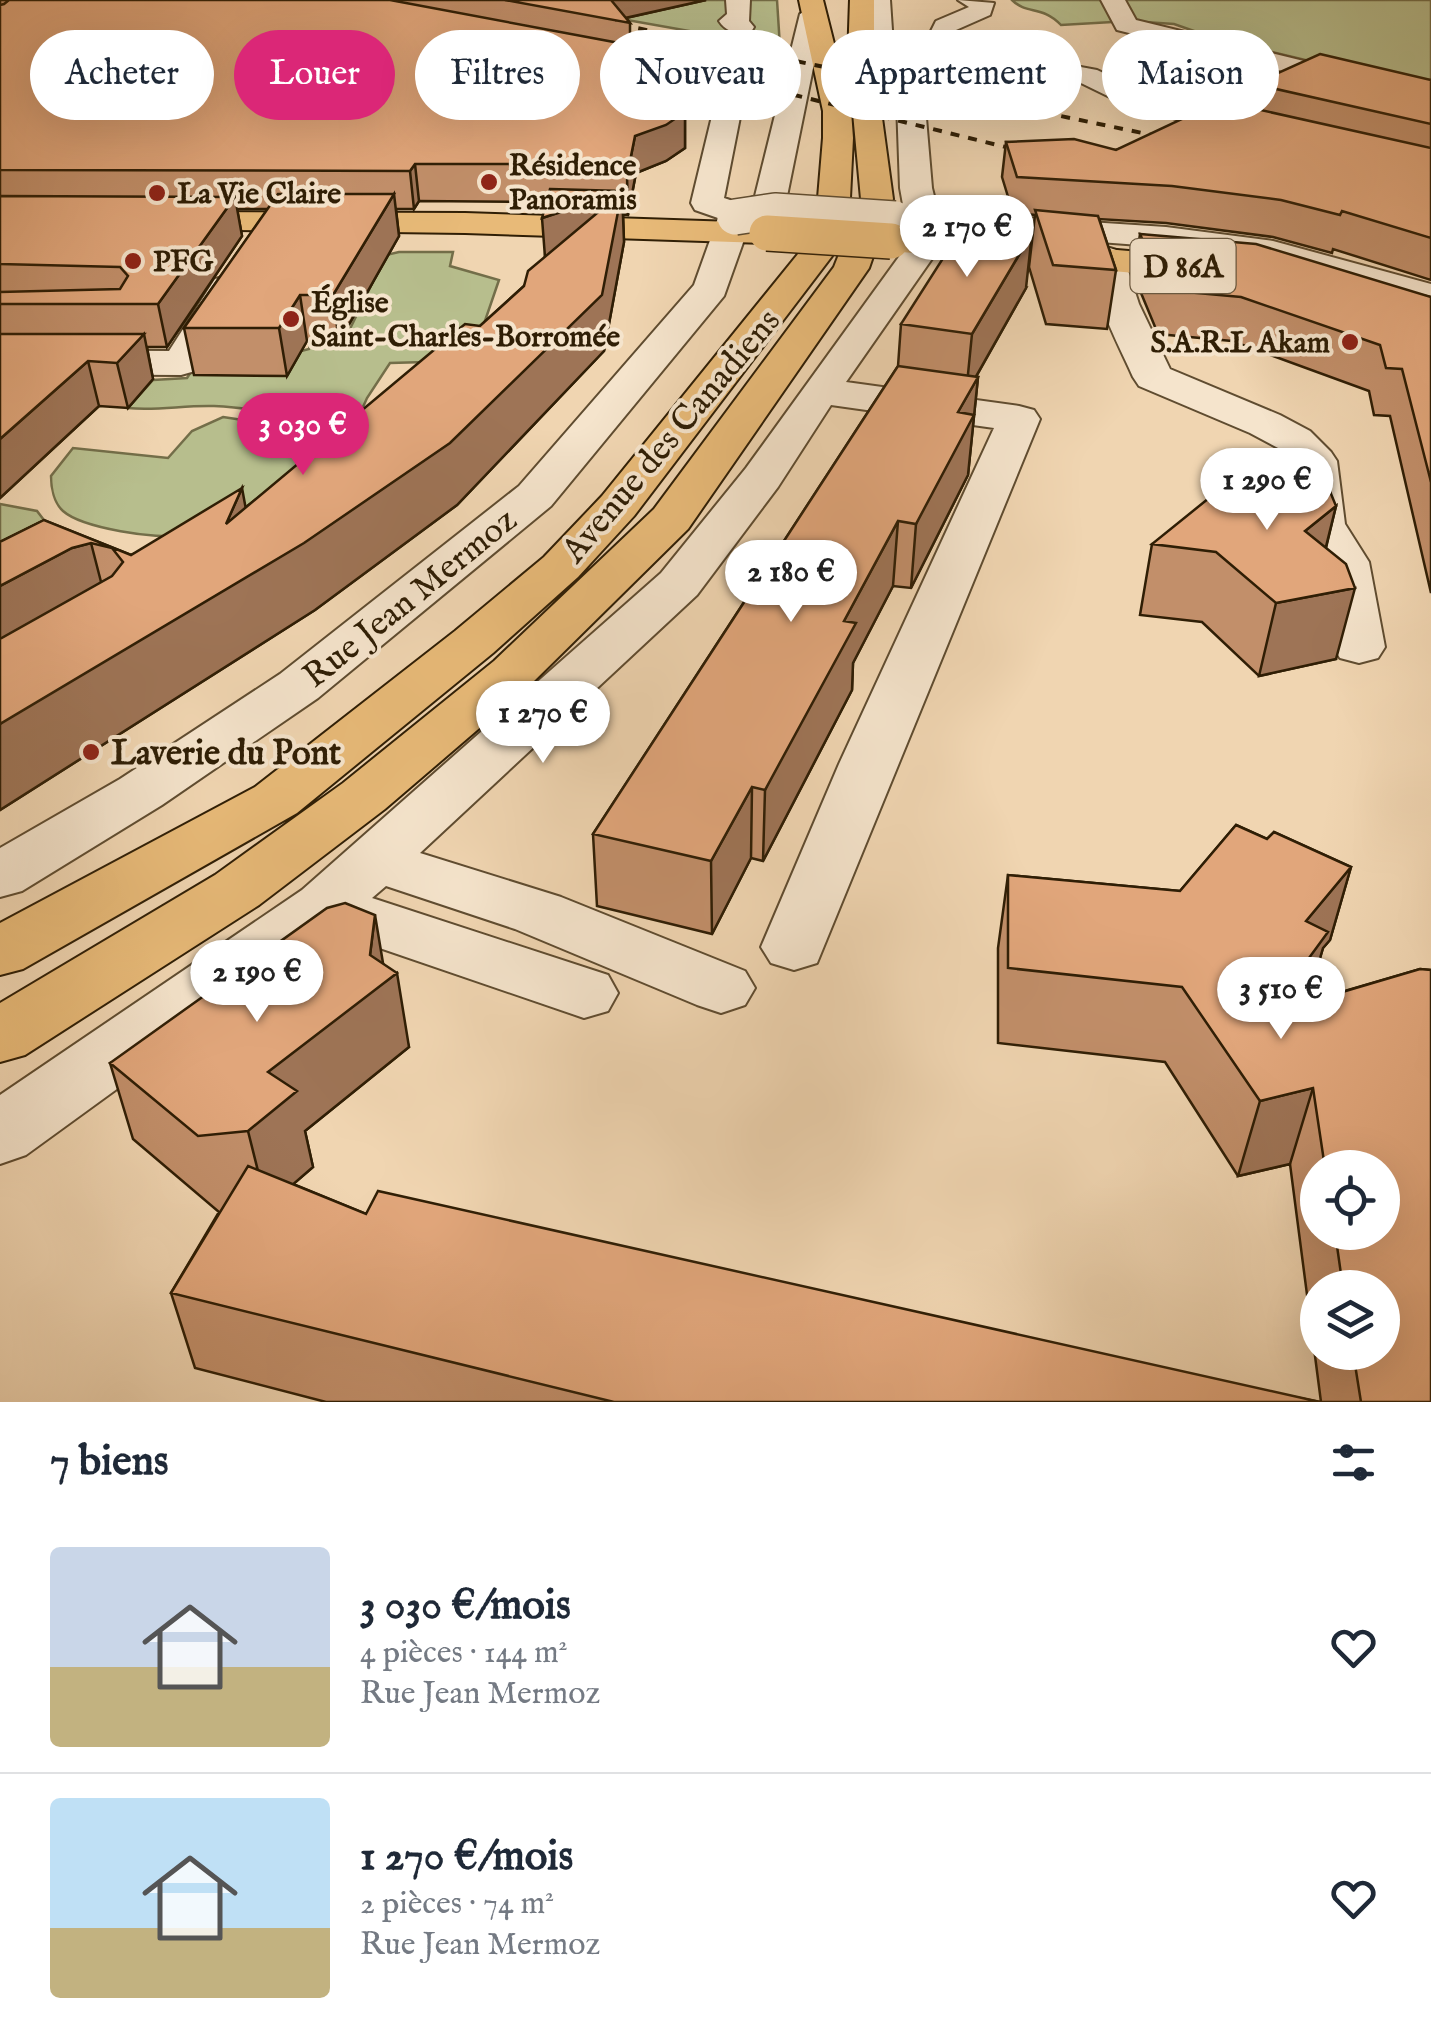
<!DOCTYPE html>
<html lang="fr">
<head>
<meta charset="utf-8">
<style>
	:root { --surface:#fff; --page:#f2f2f3; --text:#1f2937; --muted:#747a83; --line:#e0e1e3; --accent:#db2777 }
	body { margin:0; font-family:"IM FELL English",serif; background:var(--page); color:var(--text); height:100vh; display:flex; flex-direction:column; font-size:38px; white-space:nowrap }
	* { box-sizing:border-box; margin:0 }
	p { font-size:32px; color:var(--muted) }
	.icon { flex:none; width:55px; height:55px; fill:none; stroke:currentColor; stroke-width:2; stroke-linecap:round; stroke-linejoin:round }
	.map { position:relative; height:1402px; overflow:hidden }
	.panel { display:flex; flex-direction:column; background:var(--surface); flex:1 }
	.panel>* { flex:none }
	.top-card { position:absolute; left:30px; top:30px; width:1372px; height:90px; display:flex; gap:20px }
	.buttons { position:absolute; left:1300px; top:1150px; display:grid; gap:20px }
	.buttons a { display:grid; place-items:center; width:100px; height:100px; border-radius:50%; background:var(--surface); box-shadow:0 10px 40px #0002; font-size:50px }
	.price { position:absolute; translate:-50% -85px; padding:0 22px; border-radius:35px; background:#fff; color:#222; font-size:32px; line-height:65px; filter:drop-shadow(0 2px 5px #0008) }
	.price::after { content:''; position:absolute; left:50%; top:60px; width:30px; height:22px; margin-left:-15px; background:inherit; clip-path:polygon(0 0,100% 0,50% 100%) }
	.price.current { background:var(--accent); color:#fff }
	ul { padding:0; list-style:none }
	li { display:flex; align-items:center; gap:30px; height:250px; padding:0 50px }
	li+li { border-top:2px solid var(--line) }
	li span { display:grid; place-items:center; flex:none; width:280px; height:200px; border-radius:10px; color:#555 }
	li>.icon { margin-inline-start:auto }
	span .icon { width:120px; height:120px; fill:#fffc; stroke-width:1 }
	li b { font-size:42px }
	h2 { display:flex; justify-content:space-between; align-items:center; height:120px; padding:0 50px; font-size:42px }
	.chip { padding:0 35px; border-radius:45px; background:var(--surface); box-shadow:0 10px 40px #0002; font-size:35px; line-height:90px }
	.chip.current { background:var(--accent); color:#fff }
	.map>svg:first-child { display:block }
	.green { fill:#b7be8d; stroke:#736e49; stroke-width:2.5 }
	.lines { fill:none; stroke-linecap:round; stroke-linejoin:round }
	.minor-casing { stroke:#5f4c30; stroke-width:4 }
	.major-casing { stroke:#2f1e05; stroke-width:4 }
	.minor { fill:#f5e4cc; fill-rule:evenodd }
	.major { fill:#e8ba78; fill-rule:evenodd }
	.rail { stroke:#2f1e05; stroke-width:4; stroke-dasharray:9 9; stroke-linecap:butt }
	.minor-bridge-casing { stroke:#5f4c30; stroke-width:38; stroke-linecap:butt }
	.major-bridge-casing { stroke:#2f1e05; stroke-width:38; stroke-linecap:butt }
	.minor-bridge { stroke:#f5e4cc; stroke-width:35 }
	.major-bridge { stroke:#e8ba78; stroke-width:35 }
	.wall { fill:#c28f6a; stroke:#2f1e05; stroke-width:2.5; fill-rule:evenodd }
	.shaded-wall { fill:#9e7456; stroke:#2f1e05; stroke-width:2.5 }
	.building { fill:#e1a67b; stroke:#2f1e05; stroke-width:2.5 }
	.poi-dot { fill:#8f2418; stroke:#f5e4cc; stroke-width:4 }
	.labels { text-anchor:middle; stroke-width:8; stroke-linejoin:round; paint-order:stroke }
	.far-poi-label { font-size:30px; font-weight:bold; fill:#2f1e05; stroke:#f5e4cc; text-anchor:start }
	.shield { fill:#f5e4cc; stroke:#6a5941; stroke-width:2.5 }
	.shield-label { font-size:32px; font-weight:bold; fill:#2f1e05 }
	.street-label { font-size:35px; fill:#2f1e05; stroke:#f5e4cc }
	.poi-label { font-size:35px; font-weight:bold; fill:#2f1e05; stroke:#f5e4cc; text-anchor:start }
</style>
</head>
<body>
<div class="map">
<svg width="1431" height="1402" viewBox="0 0 1431 1402">
	<rect width="100%" height="100%" fill="#f0d5b1"/>
	<filter id="stains"><feTurbulence type="fractalNoise" baseFrequency=".002" numOctaves="4"/><feColorMatrix values="0 0 0 0 .2 0 0 0 0 .09 0 0 0 0 .02 0 0 0 .5 -.17"/></filter>
	<radialGradient id="worn" r=".72"><stop offset=".6" stop-color="#630" stop-opacity="0"/><stop offset="1" stop-color="#630" stop-opacity=".3"/></radialGradient>
	<path class="green" d="M 634,0 L 777,0 L 780,47 L 548,6 Z
		M 1012,0 L 1431,0 L 1431,90 L 1214,38 L 1174,24 L 1130,21 L 1061,25 C 1042,5 1027,15 1012,0 Z
		M 399,252 L 453,252 L 450,266 L 499,280 L 475,350 L 426,362 L 390,363 L 367,398 L 354,427 C 308,420 260,408 214,406 C 184,405 157,411 128,408 L 153,380 L 187,378 L 208,346 L 290,354 L 309,349 L 311,340 L 333,341 L 346,337 L 386,255 Z
		M 223,417 L 308,430 C 315,454 281,492 261,504 C 241,517 206,530 182,535 C 158,540 82,528 63,511 C 54,503 51,488 51,476 L 73,448 L 168,458 L 192,431 Z
		M 0,504 L 37,511 L 47,524 L 0,568 Z"/>
	<g class="lines">
		<defs>
			<path id="minor" d="M 726,0 L 750,0 L 749,21 L 754,27 L 751,32 C 738,35 726,32 719,21 L 727,14 Z
				M 866,0 L 890,0 L 893,45 L 922,71 L 932,188 L 938,212 L 1166,227 L 1273,241 L 1431,284 L 1431,306 L 1270,261 L 1166,247 L 883,226 L 878,219 L 883,212 L 904,210 L 900,188 L 896,74 L 867,48 Z
				M 958,0 L 994,3 L 990,15 L 956,30 L 961,42 L 978,48 L 1097,70 L 1144,92 L 1270,128 L 1275,134 L 1270,140 L 1260,143 L 1124,104 L 1081,83 L 963,60 L 943,52 L 929,35 L 936,21 L 969,7 Z
				M 1101,0 L 1125,0 L 1136,20 L 1431,92 L 1431,108 L 1117,30 Z
				M 812,7 L 824,14 L 786,201 L 781,208 L 750,223 L 724,296 L 551,506 L 318,698 L 162,805 L 22,891 L 0,897 L 0,848 L 120,779 L 280,674 L 519,486 L 694,285 L 718,218 L 695,210 L 691,203 L 713,112 L 705,94 L 589,65 L 585,59 L 589,53 L 598,51 L 726,83 L 741,112 L 724,198 L 739,203 L 755,196 L 800,14 Z
				M 926,233 L 938,236 L 943,243 L 846,382 L 1019,406 L 1034,410 L 1040,419 L 817,963 L 794,970 L 771,963 L 761,947 L 839,764 L 994,428 L 831,405 L 778,487 L 697,595 L 420,853 L 561,897 L 745,971 L 755,988 L 745,1005 L 721,1013 L 697,1005 L 515,929 L 386,886 L 372,898 L 608,975 L 618,993 L 608,1011 L 584,1018 L 333,932 L 26,1155 L 0,1164 L 0,1095 L 302,890 L 661,573 L 746,468 L 914,236 Z
				M 1110,248 L 1122,252 L 1139,304 L 1170,369 L 1280,415 L 1310,431 L 1331,452 L 1337,461 L 1345,524 L 1369,562 L 1385,647 L 1378,658 L 1359,663 L 1340,658 L 1333,647 L 1321,562 L 1297,524 L 1293,464 L 1280,449 L 1250,433 L 1139,386 L 1133,377 C 1122,350 1080,277 1098,252 Z
				M 228,276 L 241,279 L 246,287 L 195,371 L 181,375 L 0,374 L 0,350 L 169,351 L 215,279 Z"/>
			<path id="major" d="M 799,0 L 823,0 L 851,111 L 853,138 L 850,198 L 832,256 L 634,516 L 578,577 L 493,653 L 297,813 L 23,969 L 0,975 L 0,923 L 255,787 L 455,631 L 544,557 L 602,496 L 798,254 L 818,198 L 823,138 L 823,111 Z
				M 850,0 L 874,0 L 874,59 L 893,199 L 881,233 L 891,231 L 1212,258 L 1225,261 L 1230,269 L 1225,277 L 1212,280 L 891,251 L 877,245 L 869,268 L 688,529 L 532,683 L 385,809 L 259,905 L 25,1055 L 0,1062 L 0,1003 L 215,875 L 343,783 L 494,661 L 654,509 L 834,267 L 861,199 L 848,59 Z
				M 165,212 L 465,213 L 767,223 L 779,226 L 784,233 L 779,240 L 767,243 L 465,233 L 153,229 L 148,222 L 153,215 Z"/>
		</defs>
		<use href="#minor" class="minor-casing"/>
		<use href="#major" class="major-casing"/>
		<use href="#minor" class="minor"/>
		<use href="#major" class="major"/>
		<path class="rail" d="M 603,21 L 1176,140
			M 636,56 L 1034,154"/>
		<defs>
			<path id="minor-bridge" d="M 735,217 L 775,211 L 895,219"/>
			<path id="major-bridge" d="M 767,233 L 891,241"/>
		</defs>
		<use href="#minor-bridge" class="minor-bridge-casing"/>
		<use href="#major-bridge" class="major-bridge-casing"/>
		<use href="#minor-bridge" class="minor-bridge"/>
		<use href="#major-bridge" class="major-bridge"/>
	</g>
	<path class="wall" d="M 0,0 L 706,0 L 626,18 L 630,23 L 630,46 L 685,112 L 685,148 L 666,161 L 636,173 L 628,215 L 623,214 L 624,242 L 604,351 L 457,505 L 315,610 L 0,810 L 0,542 L 44,520 L 131,555 L 246,507 L 480,326 L 524,286 L 545,257 L 547,202 L 419,201 L 414,209 L 396,209 L 399,236 L 339,342 L 307,341 L 287,376 L 194,375 L 184,328 L 268,209 L 237,209 L 242,236 L 167,347 L 147,347 L 153,379 L 128,408 L 99,406 L 0,498 Z
		M 1431,80 L 1431,280 L 1333,249 L 1332,253 L 1273,237 L 1166,223 L 1099,219 L 1116,270 L 1107,329 L 1046,324 L 1029,267 L 1035,215 L 1013,213 L 1002,177 L 1006,142 L 1116,150 L 1250,108 L 1254,84 Z
		M 1140,234 L 1431,297 L 1431,593 L 1390,416 L 1374,415 L 1369,391 L 1232,341 L 1158,334 L 1134,276 Z
		M 1026,288 L 976,377 L 978,377 L 968,475 L 911,588 L 893,586 L 853,663 L 852,690 L 763,861 L 751,858 L 712,934 L 597,906 L 593,834 L 898,366 L 901,324 Z
		M 1336,506 L 1326,548 L 1336,659 L 1259,676 L 1202,622 L 1140,615 L 1152,544 Z
		M 1236,825 L 1267,839 L 1274,832 L 1351,867 L 1330,940 L 1323,948 L 1307,1002 L 1420,969 L 1431,970 L 1431,1402 L 1321,1402 L 1290,1164 L 1238,1176 L 1165,1062 L 998,1043 L 998,948 L 1008,875 L 1180,891 ZM 1318,1168 L 1382,1168 L 1382,1232 L 1318,1232 ZM 1318,1288 L 1382,1288 L 1382,1352 L 1318,1352 Z
		M 383,964 L 409,1047 L 305,1131 L 313,1167 L 293,1184 L 366,1214 L 1320,1402 L 326,1402 L 195,1368 L 171,1293 L 219,1212 L 133,1139 L 110,1063 Z"/>
	<path class="shaded-wall" d="M 606,0 L 706,0 L 616,20 Z
		M 685,112 L 685,148 L 666,161 L 636,173 L 628,215 L 627,176 L 635,136 Z
		M 415,164 L 419,201 L 414,209 L 410,171 Z
		M 622,191 L 624,242 L 604,351 L 457,505 L 315,610 L 0,810 L 0,724 L 226,524 L 242,488 L 254,553 L 546,270 L 542,218 Z
		M 394,194 L 399,236 L 339,342 L 333,295 Z
		M 235,197 L 242,236 L 167,347 L 158,304 Z
		M 1032,233 L 1026,288 L 966,394 L 972,334 Z
		M 300,295 L 307,341 L 287,376 L 279,328 Z
		M 144,334 L 153,379 L 128,408 L 117,363 Z
		M 88,361 L 99,406 L 0,498 L 0,439 Z
		M 978,377 L 968,475 L 911,588 L 916,524 L 958,412 Z
		M 1336,506 L 1319,575 L 1305,531 Z
		M 898,521 L 893,586 L 853,663 L 852,690 L 763,861 L 765,790 L 844,621 Z
		M 91,543 L 108,609 L 0,666 L 0,586 L 72,548 Z
		M 1355,588 L 1336,659 L 1259,676 L 1276,603 Z
		M 752,787 L 751,858 L 712,934 L 711,861 Z
		M 1351,867 L 1330,940 L 1323,948 L 1306,1006 L 1268,1014 L 1306,921 Z
		M 375,915 L 386,981 L 397,973 L 409,1047 L 305,1131 L 313,1167 L 267,1207 L 248,1131 L 268,1072 L 370,955 Z
		M 1313,1088 L 1290,1164 L 1238,1176 L 1260,1101 Z"/>
	<path class="building" d="M 9,0 L 390,0 L 651,49 L 677,82 L 685,112 L 666,125 L 635,136 L 627,176 L 558,174 L 561,164 L 415,164 L 410,171 L 0,170 L 0,5 L 4,4 Z
		M 505,0 L 611,0 L 630,23 Z
		M 1320,54 L 1431,80 L 1431,124 L 1254,84 Z
		M 1220,101 L 1431,148 L 1431,238 L 1342,211 L 1340,215 L 1281,200 L 1172,186 L 1017,177 L 1006,142 L 1074,139 L 1116,150 Z
		M 550,189 L 622,191 L 602,295 L 450,443 L 304,543 L 0,724 L 0,639 L 112,576 L 123,562 L 112,548 L 91,543 L 72,548 L 0,586 L 0,542 L 44,520 L 131,555 L 242,488 L 226,524 L 459,329 L 465,324 L 480,326 L 524,286 L 528,271 L 621,193 L 542,218 Z
		M 278,194 L 394,194 L 333,295 L 300,295 L 279,328 L 184,328 Z
		M 0,196 L 235,197 L 158,304 L 0,304 L 0,292 L 120,289 L 128,276 L 120,267 L 0,264 Z
		M 1035,210 L 1098,216 L 1116,270 L 1053,265 Z
		M 963,227 L 1032,233 L 972,334 L 901,324 Z
		M 1140,234 L 1256,244 L 1431,297 L 1431,482 L 1402,369 L 1386,368 L 1380,345 L 1241,297 L 1165,290 Z
		M 0,334 L 144,334 L 117,363 L 88,361 L 0,439 Z
		M 898,366 L 978,377 L 958,412 L 974,415 L 916,524 L 898,521 L 844,621 L 856,623 L 765,790 L 752,787 L 711,861 L 593,834 Z
		M 1255,461 L 1327,484 L 1336,506 L 1305,531 L 1346,564 L 1355,588 L 1276,603 L 1216,552 L 1152,544 Z
		M 1236,825 L 1267,839 L 1274,832 L 1351,867 L 1306,921 L 1328,932 L 1268,1014 L 1420,969 L 1431,970 L 1431,1402 L 1361,1402 L 1353,1352 L 1382,1352 L 1382,1288 L 1343,1288 L 1335,1232 L 1382,1232 L 1382,1168 L 1325,1168 L 1313,1088 L 1260,1101 L 1182,987 L 1008,968 L 1008,875 L 1180,891 Z
		M 345,903 L 375,915 L 370,955 L 397,973 L 268,1072 L 297,1091 L 248,1131 L 198,1136 L 110,1063 L 327,908 Z
		M 248,1166 L 366,1214 L 378,1191 L 1320,1402 L 614,1402 L 171,1293 Z"/>
	<g class="poi-dot">
		<circle cx="489" cy="182" r="10"/>
		<circle cx="157" cy="193" r="10"/>
		<circle cx="133" cy="261" r="10"/>
		<circle cx="291" cy="319" r="10"/>
		<circle cx="1350" cy="342" r="10"/>
		<circle cx="91" cy="752" r="10"/>
	</g>
	<g class="labels">
		<g class="far-poi-label">
			<text x="509" y="175">Résidence<tspan x="509" dy="34">Panoramis</tspan></text>
			<text x="177" y="203">La Vie Claire</text>
			<text x="153" y="271">PFG</text>
			<text x="311" y="312">Église<tspan x="311" dy="34">Saint-Charles-Borromée</tspan></text>
			<text x="1330" y="352" text-anchor="end">S.A.R.L Akam</text>
		</g>
		<rect class="shield" x="1130.5" y="239" width="105" height="54" rx="8"/>
		<g class="shield-label">
			<text x="1183" y="277">D 86A</text>
		</g>
		<g class="street-label">
			<text transform="translate(670 435) rotate(-50)" y="12">Avenue des Canadiens</text>
			<text transform="translate(409 597) rotate(-39)" y="12">Rue Jean Mermoz</text>
		</g>
		<g class="poi-label">
			<text x="111" y="764">Laverie du Pont</text>
		</g>
	</g>
	<rect width="100%" height="100%" filter="url(#stains)"/>
	<rect width="100%" height="100%" fill="url(#worn)"/>
</svg>
<div class="buttons">
<a><svg class="icon" aria-label="locate" viewBox="0 0 24 24"><circle cx="12" cy="12" r="6"/><path d="M12 2v4M12 18v4M2 12h4M18 12h4"/></svg></a>
<a><svg class="icon" aria-label="layers" viewBox="0 0 24 24"><path d="M12 4l9 5-9 5-9-5zM3 14l9 5 9-5"/></svg></a>
</div>
<b class="price" style="left:967px;top:280px">2 170 €</b>
<b class="price current" style="left:303px;top:478px">3 030 €</b>
<b class="price" style="left:1267px;top:533px">1 290 €</b>
<b class="price" style="left:791px;top:625px">2 180 €</b>
<b class="price" style="left:543px;top:766px">1 270 €</b>
<b class="price" style="left:257px;top:1025px">2 190 €</b>
<b class="price" style="left:1281px;top:1042px">3 510 €</b>
<div class="top-card">
<a class="chip">Acheter</a>
<a class="chip current">Louer</a>
<a class="chip">Filtres</a>
<a class="chip">Nouveau</a>
<a class="chip">Appartement</a>
<a class="chip">Maison</a>
</div>
</div>
<section class="panel">
<h2>7 biens<svg class="icon" aria-label="filters" viewBox="0 0 24 24"><path d="M4 7h16M4 17h16"/><circle cx="9" cy="7" r="2"/><circle cx="15" cy="17" r="2"/></svg></h2>
<ul>
<li><span style="background:linear-gradient(#c9d6e8 60%,#c2b280 0)"><svg class="icon" aria-label="home" viewBox="0 0 24 24"><path d="M3 11l9-7 9 7M6 9v11h12V9"/></svg></span><div><b>3 030 €/mois</b><p>4 pièces · 144 m²</p><p>Rue Jean Mermoz</p></div><svg class="icon" aria-label="heart" viewBox="0 0 24 24"><path d="M12 20l-8-8c-3-5 5-10 8-4 3-6 11-1 8 4z"/></svg></li>
<li><span style="background:linear-gradient(#bfe0f5 65%,#c2b280 0)"><svg class="icon" aria-label="home" viewBox="0 0 24 24"><path d="M3 11l9-7 9 7M6 9v11h12V9"/></svg></span><div><b>1 270 €/mois</b><p>2 pièces · 74 m²</p><p>Rue Jean Mermoz</p></div><svg class="icon" aria-label="heart" viewBox="0 0 24 24"><path d="M12 20l-8-8c-3-5 5-10 8-4 3-6 11-1 8 4z"/></svg></li>
</ul>
</section>
</body>
</html>
